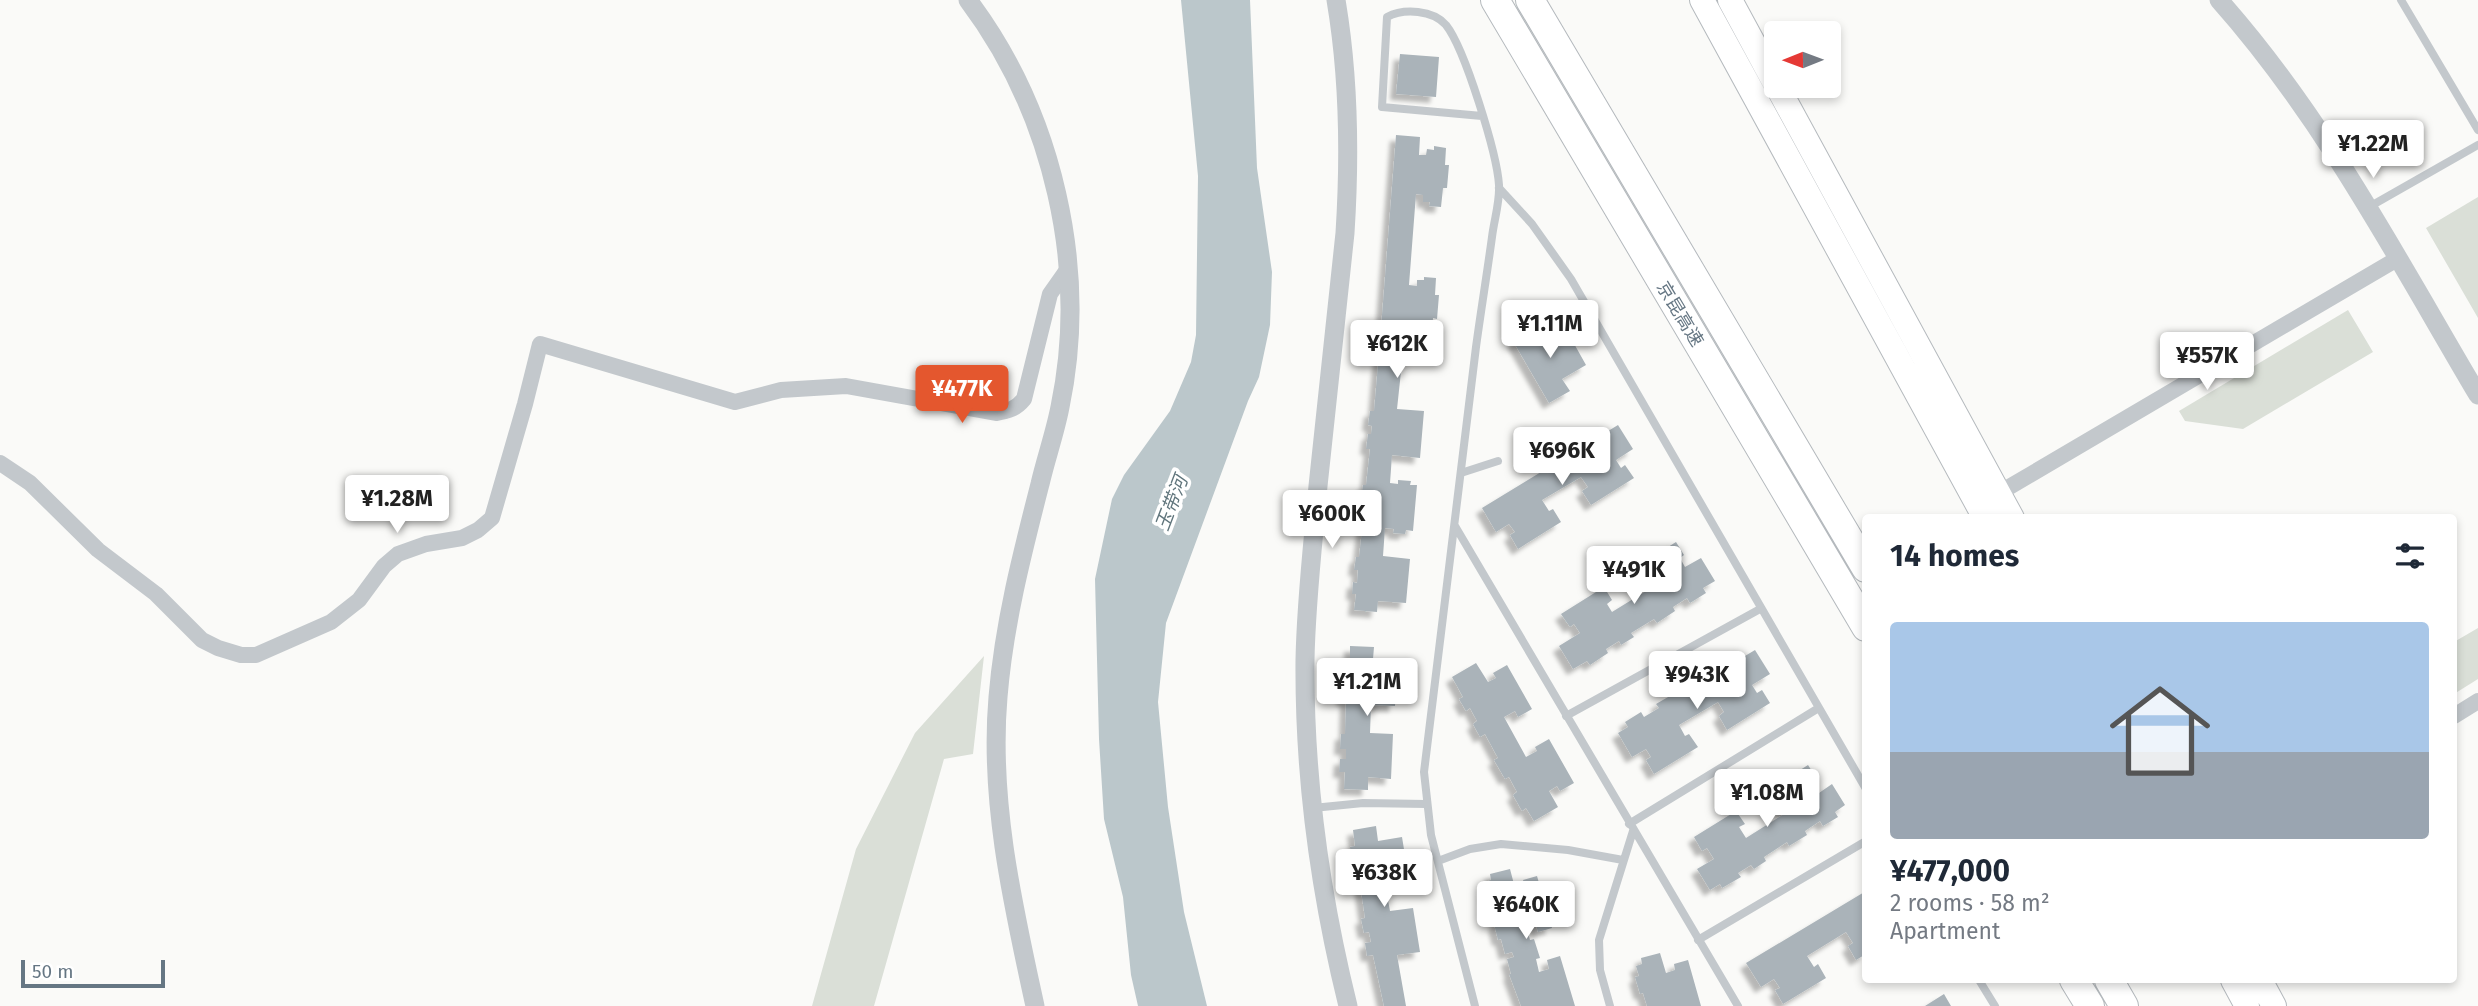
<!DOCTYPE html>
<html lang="en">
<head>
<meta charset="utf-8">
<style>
	:root { --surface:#fff; --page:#f2f2f3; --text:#1f2937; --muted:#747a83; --accent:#e4572e }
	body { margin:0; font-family:"Fira Sans","Noto Sans SC",sans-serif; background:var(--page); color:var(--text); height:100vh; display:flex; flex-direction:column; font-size:26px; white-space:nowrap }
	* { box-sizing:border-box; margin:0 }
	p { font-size:23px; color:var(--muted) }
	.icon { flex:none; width:38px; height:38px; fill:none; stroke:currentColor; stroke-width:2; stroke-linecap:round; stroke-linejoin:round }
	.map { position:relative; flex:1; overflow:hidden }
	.side { position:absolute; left:1862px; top:514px; width:595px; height:469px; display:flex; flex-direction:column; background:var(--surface); border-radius:7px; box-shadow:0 4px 10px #0003 }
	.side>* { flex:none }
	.needle { width:46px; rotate:269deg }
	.tools { position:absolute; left:1764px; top:21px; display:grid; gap:14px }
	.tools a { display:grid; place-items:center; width:77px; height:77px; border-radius:7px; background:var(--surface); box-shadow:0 4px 10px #0003; font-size:35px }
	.scale { position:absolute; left:21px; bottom:18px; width:144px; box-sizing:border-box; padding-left:7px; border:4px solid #657683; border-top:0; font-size:19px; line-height:24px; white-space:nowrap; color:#657683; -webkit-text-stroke:5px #fff; paint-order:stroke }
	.price { position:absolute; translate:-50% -60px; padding:0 16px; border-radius:7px; background:#fff; color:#222; font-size:23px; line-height:46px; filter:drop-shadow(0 2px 4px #0008) }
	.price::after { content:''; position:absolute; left:50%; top:42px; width:21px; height:16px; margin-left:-10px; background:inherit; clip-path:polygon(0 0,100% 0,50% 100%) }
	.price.current { background:var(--accent); color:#fff }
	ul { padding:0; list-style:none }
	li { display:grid; align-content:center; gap:14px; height:371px; padding:0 28px }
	li span { display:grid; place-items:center; height:217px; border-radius:7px; color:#555 }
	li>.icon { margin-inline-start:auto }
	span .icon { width:126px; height:126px; fill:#fffc; stroke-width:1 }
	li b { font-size:30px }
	h2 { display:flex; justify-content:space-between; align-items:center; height:84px; padding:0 28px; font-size:30px }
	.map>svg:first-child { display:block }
	.green { fill:#dadfd7 }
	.water { fill:#bbc7cb }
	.building { fill:#aab3b9; filter:url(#shadow) }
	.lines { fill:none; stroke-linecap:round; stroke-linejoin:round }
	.primary-casing { stroke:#b5babe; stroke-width:26 }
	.motorway-casing { stroke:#b4b9bd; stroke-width:30 }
	.service { stroke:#c3c8cc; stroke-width:8 }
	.minor { stroke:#c3c8cc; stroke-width:16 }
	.tertiary { stroke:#c3c8cc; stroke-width:19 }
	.primary { stroke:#fff; stroke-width:24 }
	.motorway { stroke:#fff; stroke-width:28 }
	.labels { text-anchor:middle; stroke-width:7; stroke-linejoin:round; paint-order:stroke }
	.street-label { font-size:18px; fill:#657683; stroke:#fff }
	.water-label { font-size:19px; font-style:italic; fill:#60757c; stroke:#fff }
</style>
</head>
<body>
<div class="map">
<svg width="2478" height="1006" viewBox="0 0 2478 1006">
	<defs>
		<filter id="shadow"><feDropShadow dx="-6" dy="6" stdDeviation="2" flood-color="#0004"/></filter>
	</defs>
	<rect width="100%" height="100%" fill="#fafaf8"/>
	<path class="green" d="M 2478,197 L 2478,318 L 2426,228 Z
		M 2348,310 L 2373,352 L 2243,429 L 2185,421 L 2179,411 Z
		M 2478,628 L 2478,679 L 2454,694 L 2454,642 Z
		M 984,656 L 973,754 L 944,759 L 874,1006 L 812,1006 L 856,849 L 915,733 Z"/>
	<path class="water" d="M 1181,0 L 1250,0 L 1257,168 L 1272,272 L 1270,325 L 1259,377 L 1248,401 L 1166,623 L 1158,702 L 1168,807 L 1184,912 L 1207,1006 L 1138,1006 L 1131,975 L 1123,897 L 1104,819 L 1099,739 L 1095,579 L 1112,499 L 1124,475 L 1170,411 L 1191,362 L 1196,335 L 1198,176 Z"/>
	<path class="building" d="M 1400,54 L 1439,57 L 1436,97 L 1396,94 Z
		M 1396,135 L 1420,137 L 1419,155 L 1426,155 L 1427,149 L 1434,150 L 1434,146 L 1446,148 L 1445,165 L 1449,165 L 1447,188 L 1443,188 L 1441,207 L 1429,206 L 1430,202 L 1423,202 L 1423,195 L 1416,194 L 1409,285 L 1417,286 L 1417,280 L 1424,280 L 1424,277 L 1436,278 L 1435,295 L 1439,295 L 1437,319 L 1433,318 L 1432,337 L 1420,337 L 1420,333 L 1413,332 L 1414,325 L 1406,325 L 1397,409 L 1424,411 L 1420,458 L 1392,455 L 1390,483 L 1398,484 L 1398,480 L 1411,481 L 1410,485 L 1417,485 L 1413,531 L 1406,530 L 1405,534 L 1393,533 L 1394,529 L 1385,528 L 1383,556 L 1410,559 L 1406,603 L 1378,601 L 1377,612 L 1354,610 L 1356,594 L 1352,594 L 1353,582 L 1357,583 L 1358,570 L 1354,570 L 1356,557 L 1359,557 L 1363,521 L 1359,521 L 1361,507 L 1364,508 L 1365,498 L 1361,498 L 1363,485 L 1366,485 L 1370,449 L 1366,449 L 1368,434 L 1371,434 L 1372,426 L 1368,425 L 1370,411 L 1374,411 L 1380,341 Z
		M 1563,324 L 1586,365 L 1562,379 L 1570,391 L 1549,403 L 1513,341 L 1534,329 L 1539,338 Z
		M 1618,425 L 1633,449 L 1616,460 L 1621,468 L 1625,465 L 1634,478 L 1591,505 L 1582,491 L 1588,487 L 1581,477 L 1542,500 L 1549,511 L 1553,509 L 1561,522 L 1518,549 L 1510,535 L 1515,532 L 1509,524 L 1496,532 L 1482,508 Z
		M 1676,542 L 1684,555 L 1680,558 L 1685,567 L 1701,558 L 1715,581 L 1703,588 L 1706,593 L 1690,603 L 1687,598 L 1673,607 L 1675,611 L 1657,623 L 1654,619 L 1631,633 L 1634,637 L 1621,645 L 1619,641 L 1606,649 L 1608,653 L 1590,665 L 1587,661 L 1573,669 L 1559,646 L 1580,633 L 1574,624 L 1570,627 L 1561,614 L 1604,587 L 1612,600 L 1607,604 L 1612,612 L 1651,588 L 1646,580 L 1641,582 L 1633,569 Z
		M 1350,646 L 1374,647 L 1373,659 L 1397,660 L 1395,706 L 1371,705 L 1370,733 L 1393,734 L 1391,779 L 1368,777 L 1368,790 L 1344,789 L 1345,772 L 1339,772 L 1340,759 L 1346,759 L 1346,749 L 1340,749 L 1341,734 L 1345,734 L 1346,700 L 1342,700 L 1343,686 L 1349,686 L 1349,676 L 1343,676 L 1344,662 L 1350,662 Z
		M 1755,650 L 1770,674 L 1752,685 L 1757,693 L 1762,690 L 1770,703 L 1727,730 L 1719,716 L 1724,712 L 1718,702 L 1679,725 L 1685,736 L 1689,734 L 1698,747 L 1654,774 L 1646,760 L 1651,757 L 1646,749 L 1632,757 L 1618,733 L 1628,727 L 1625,722 L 1641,712 L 1644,717 L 1659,708 L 1656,704 L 1675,693 L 1677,697 L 1700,683 L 1698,678 L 1711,671 L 1713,675 L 1726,667 L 1723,663 L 1742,652 L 1745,656 Z
		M 1476,663 L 1488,682 L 1496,678 L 1493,673 L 1507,665 L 1532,709 L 1518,717 L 1515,711 L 1504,717 L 1526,757 L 1537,751 L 1535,747 L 1549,739 L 1574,783 L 1560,791 L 1557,786 L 1549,791 L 1558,807 L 1534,821 L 1526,808 L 1522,811 L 1513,795 L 1517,792 L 1509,777 L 1505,779 L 1494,760 L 1498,758 L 1485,734 L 1480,737 L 1473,724 L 1477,721 L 1470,708 L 1466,711 L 1459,699 L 1463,697 L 1452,677 Z
		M 1808,765 L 1817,779 L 1812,782 L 1819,793 L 1832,784 L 1845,805 L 1835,812 L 1838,817 L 1823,826 L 1820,821 L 1805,831 L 1807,835 L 1789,846 L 1787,842 L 1764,857 L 1766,861 L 1754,869 L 1751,865 L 1738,873 L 1741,877 L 1722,888 L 1720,884 L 1710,890 L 1697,869 L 1714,859 L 1707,848 L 1702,851 L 1694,837 L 1736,811 L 1745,824 L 1739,827 L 1746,838 L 1784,814 L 1778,803 L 1774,806 L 1765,792 Z
		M 1376,826 L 1378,841 L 1402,837 L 1409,880 L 1385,884 L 1390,911 L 1413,908 L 1420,952 L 1397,955 L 1406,1006 L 1384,1006 L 1373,955 L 1367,956 L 1365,943 L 1371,942 L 1369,932 L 1364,933 L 1361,919 L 1365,918 L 1360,884 L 1356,885 L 1354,871 L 1359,870 L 1358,860 L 1352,861 L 1350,847 L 1355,846 L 1353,830 Z
		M 1510,869 L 1515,888 L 1525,886 L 1523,880 L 1537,876 L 1552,928 L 1538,932 L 1536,925 L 1527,928 L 1530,940 L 1534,939 L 1540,958 L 1536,959 L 1539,972 L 1549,969 L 1547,960 L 1560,956 L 1575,1006 L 1521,1006 L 1509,974 L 1511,974 L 1507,959 L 1514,957 L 1512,952 L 1505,954 L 1501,939 L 1498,940 L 1494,924 L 1497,923 L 1492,909 L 1489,910 L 1485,893 L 1489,892 L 1485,882 L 1491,880 L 1490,874 Z
		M 1866,891 L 1866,954 L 1856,960 L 1848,946 L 1853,943 L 1846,932 L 1807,956 L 1814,967 L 1818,964 L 1826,978 L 1783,1004 L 1775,990 L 1780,988 L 1774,979 L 1761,987 L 1746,963 Z
		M 1660,953 L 1666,973 L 1675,970 L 1674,964 L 1688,960 L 1701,1006 L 1647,1006 L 1643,993 L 1640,994 L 1635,977 L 1639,976 L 1636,966 L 1642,964 L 1641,958 Z
		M 1944,994 L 1951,1006 L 1925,1006 Z"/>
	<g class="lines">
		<defs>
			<path id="primary" d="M 1702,0 L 1985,518
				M 1730,0 L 1776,85
				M 1777,86 L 2012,518
				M 2233,980 L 2247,1006
				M 2260,980 L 2274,1006"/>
			<path id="motorway" d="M 1495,0 L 1866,627
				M 1530,0 L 1866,568
				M 2074,980 L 2090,1006
				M 2109,980 L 2124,1006"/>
		</defs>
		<use href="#primary" class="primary-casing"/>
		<use href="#motorway" class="motorway-casing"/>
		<path class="service" d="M 2401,0 L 2478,130
			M 1499,188 L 1532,224 L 1571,279 L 1866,789
			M 2369,207 L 2478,145
			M 1461,473 L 1498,461
			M 1455,526 L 1738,1006
			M 1566,716 L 1760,609
			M 1313,808 L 1363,803 L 1426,804
			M 1629,824 L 1817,709
			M 1438,861 L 1470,849 L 1501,844 L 1568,850 L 1623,860
			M 1698,940 L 1866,841
			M 1979,980 L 1995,1006
			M 1475,1006 L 1431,835 L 1424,772 C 1441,630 1459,489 1476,347 C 1481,310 1487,274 1492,237 C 1494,220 1500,202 1499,185 C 1497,154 1465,49 1446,25 C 1433,10 1404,8 1387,17 L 1382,107 L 1482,116
			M 1610,1006 L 1600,970 L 1599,940 L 1633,831"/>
		<path class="minor" d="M 0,463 L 30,483 L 98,550 L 156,594 L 202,640 L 218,648 L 241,655 L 256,655 L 331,622 L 359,600 L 384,566 L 398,554 L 426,544 L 462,538 L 478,530 L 492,518 L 525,404 L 540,344 L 735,402 L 781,390 L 846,386 L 996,413 C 1008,411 1016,409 1024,399 L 1050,294 L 1069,267
			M 1999,493 L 2397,259
			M 2454,716 L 2478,701"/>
		<path class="tertiary" d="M 968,0 C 1053,113 1089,268 1060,407 C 1055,433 1046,458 1040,484 C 1022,554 1004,624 998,697 C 989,801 1013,905 1035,1006
			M 1336,0 C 1349,77 1350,155 1345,233 C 1336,317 1327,401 1318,486 C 1313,544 1306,602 1305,660 C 1304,777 1320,893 1348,1006
			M 2219,0 C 2324,118 2398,260 2478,395"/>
		<use href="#primary" class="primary"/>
		<use href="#motorway" class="motorway"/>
	</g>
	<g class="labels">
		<g class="street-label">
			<text transform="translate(1680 314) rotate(59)" y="6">京昆高速</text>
		</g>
		<g class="water-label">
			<text transform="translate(1171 503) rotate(-69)" y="7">玉带河</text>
		</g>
	</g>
</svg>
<div class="tools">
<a><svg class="needle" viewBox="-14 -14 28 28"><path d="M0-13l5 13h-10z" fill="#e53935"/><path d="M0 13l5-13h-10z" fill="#747a83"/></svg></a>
</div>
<div class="scale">50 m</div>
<b class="price" style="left:2373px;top:180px">¥1.22M</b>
<b class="price" style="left:1550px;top:360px">¥1.11M</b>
<b class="price" style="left:1397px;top:380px">¥612K</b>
<b class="price" style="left:2207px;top:392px">¥557K</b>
<b class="price current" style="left:962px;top:425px">¥477K</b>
<b class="price" style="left:1562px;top:487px">¥696K</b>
<b class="price" style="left:397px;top:535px">¥1.28M</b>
<b class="price" style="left:1332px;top:550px">¥600K</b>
<b class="price" style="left:1634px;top:606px">¥491K</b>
<b class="price" style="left:1697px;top:711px">¥943K</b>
<b class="price" style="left:1367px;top:718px">¥1.21M</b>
<b class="price" style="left:1767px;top:829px">¥1.08M</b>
<b class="price" style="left:1384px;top:909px">¥638K</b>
<b class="price" style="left:1526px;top:941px">¥640K</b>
<section class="side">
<h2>14 homes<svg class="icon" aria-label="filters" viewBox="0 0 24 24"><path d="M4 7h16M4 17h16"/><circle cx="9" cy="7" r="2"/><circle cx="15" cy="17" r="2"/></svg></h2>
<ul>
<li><span style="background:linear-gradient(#a9c7e8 60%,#9aa5b1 0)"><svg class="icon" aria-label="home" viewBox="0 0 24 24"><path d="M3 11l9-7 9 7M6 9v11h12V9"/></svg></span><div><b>¥477,000</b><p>2 rooms · 58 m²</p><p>Apartment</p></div></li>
</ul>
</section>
</div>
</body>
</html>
